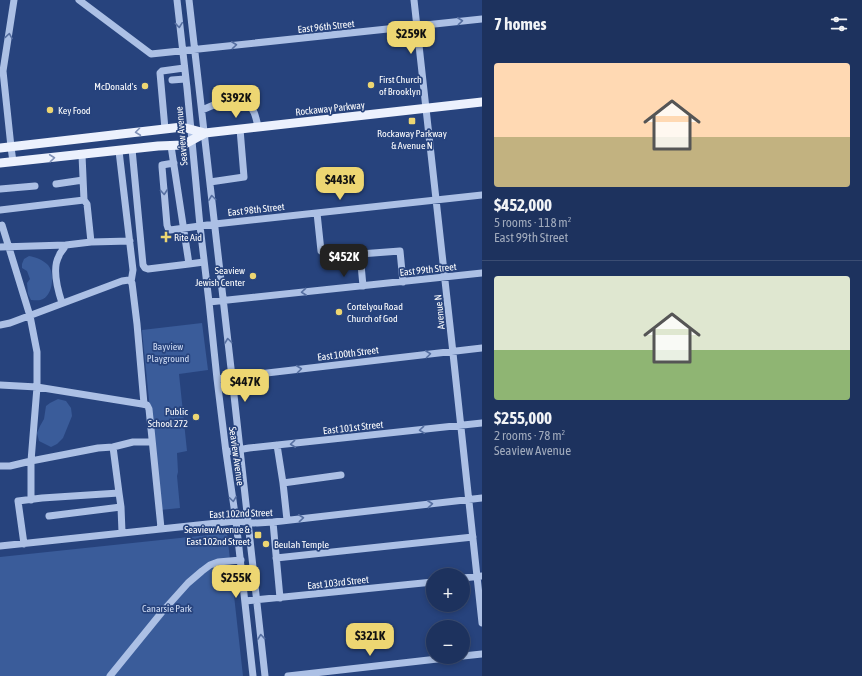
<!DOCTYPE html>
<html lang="en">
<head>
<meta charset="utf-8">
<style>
	:root { --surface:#1d325e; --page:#2a3e67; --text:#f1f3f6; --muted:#a0aabc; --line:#3b4d73; --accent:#edd672 }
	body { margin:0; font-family:"Asap Condensed",sans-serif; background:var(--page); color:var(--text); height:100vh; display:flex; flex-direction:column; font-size:15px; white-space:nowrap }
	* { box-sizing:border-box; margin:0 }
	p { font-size:13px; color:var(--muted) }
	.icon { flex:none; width:22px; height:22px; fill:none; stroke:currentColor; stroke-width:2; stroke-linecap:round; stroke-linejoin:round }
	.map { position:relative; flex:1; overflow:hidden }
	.panel { display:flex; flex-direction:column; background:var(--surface); width:380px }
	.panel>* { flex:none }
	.controls { position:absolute; left:426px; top:568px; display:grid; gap:8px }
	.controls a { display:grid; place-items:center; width:44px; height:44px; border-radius:50%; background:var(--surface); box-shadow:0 2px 6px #0003,0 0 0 1px var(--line); font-size:20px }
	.price { position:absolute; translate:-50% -34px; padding:0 9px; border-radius:8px; background:var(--accent); color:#111; font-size:13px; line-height:26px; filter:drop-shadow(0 1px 2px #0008) }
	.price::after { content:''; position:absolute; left:50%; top:24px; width:12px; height:9px; margin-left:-6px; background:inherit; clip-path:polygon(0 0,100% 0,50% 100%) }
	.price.on { background:#222; color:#fff }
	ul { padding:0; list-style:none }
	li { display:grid; align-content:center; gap:8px; height:212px; padding:0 12px }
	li+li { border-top:1px solid var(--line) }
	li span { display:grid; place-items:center; height:124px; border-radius:4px; color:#555 }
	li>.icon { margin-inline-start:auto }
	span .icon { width:72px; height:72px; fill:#fffc; stroke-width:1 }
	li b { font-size:17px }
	h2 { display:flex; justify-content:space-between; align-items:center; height:48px; padding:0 12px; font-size:17px }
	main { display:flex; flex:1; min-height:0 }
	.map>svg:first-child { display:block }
	.green { fill:#3a5c9a }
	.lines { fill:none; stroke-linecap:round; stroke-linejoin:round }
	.minor { stroke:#acc0e5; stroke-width:7 }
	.major { stroke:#ecf1fd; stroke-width:9 }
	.oneway { stroke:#566fa1 }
	.oneway2 { stroke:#8091b7 }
	.poi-dot { fill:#edd672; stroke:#27437d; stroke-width:1.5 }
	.labels { text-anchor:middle; stroke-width:3.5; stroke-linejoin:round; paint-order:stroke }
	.street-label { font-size:10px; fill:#fff; stroke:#27437d }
	.poi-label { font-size:10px; fill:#fff; stroke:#27437d; text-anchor:start }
	.park-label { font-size:10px; fill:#cfdcf4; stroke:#27437d }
</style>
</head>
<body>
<main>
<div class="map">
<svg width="482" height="676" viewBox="0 0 482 676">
	<rect width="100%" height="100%" fill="#27437d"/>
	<path class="green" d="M 29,256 C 36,257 43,260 48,265 C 55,273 53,294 43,299 C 40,301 35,300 31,300 L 28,294 L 27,283 L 30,279 L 27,271 L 22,268 L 22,264 L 24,259 Z
		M 202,323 L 208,370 L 179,374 L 187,451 L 177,453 L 178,472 L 177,476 L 180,508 L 160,510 L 142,330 Z
		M 58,399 L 66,401 L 71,408 L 72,416 L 63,438 L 57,444 L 51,447 L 39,441 L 37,433 L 40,426 L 44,419 L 46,406 L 50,403 Z
		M 227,533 L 243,676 L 0,676 L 0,557 Z"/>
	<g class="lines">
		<path class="minor" d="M 79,0 L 151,54 L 482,19
			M 177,0 L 187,88 L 200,226 L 209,302 L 217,379 L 226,452 L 236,521 L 253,676
			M 189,0 L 232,377 L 265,676
			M 414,0 L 452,344 L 482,623
			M 172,80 L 185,79
			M 202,110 L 216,104 L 246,101 C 254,108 256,117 258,127
			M 165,129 L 160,73 L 162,71 L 184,68
			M 171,146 L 189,264 L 204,262
			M 132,149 L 143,265 L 145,268 L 148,269 L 189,264
			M 119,151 L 133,270 L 131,282
			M 13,162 L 11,147 L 3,71 L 14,0
			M 174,163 L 162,165 L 162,167 L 167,225 L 168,228 L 170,230 L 215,224 L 482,195
			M 210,182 L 244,177 L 240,129
			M 56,184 L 83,180
			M 0,189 L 35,186
			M 84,200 L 87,204 L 91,242 L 130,241
			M 0,210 L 84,200 L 82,155
			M 317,213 L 321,251
			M 0,247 L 66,245
			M 363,286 L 360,254 L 400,251 L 403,282
			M 209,302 L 482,273
			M 62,303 C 58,291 52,268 59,256 C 60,252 64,249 66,245 L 91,242
			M 0,325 L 10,323 L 122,281 L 129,280 L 132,283 L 137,324 L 144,404
			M 217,379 L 232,377 L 482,348
			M 0,385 L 37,387 L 142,404 L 147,405 L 149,409 L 161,528
			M 277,445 L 283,483 L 287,520
			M 113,447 L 119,493
			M 226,452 L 249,448 L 482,423
			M 0,466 L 10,466 L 31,461 L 37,387 L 37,352 L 30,316 L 2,225
			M 283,483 L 341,475
			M 31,500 L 31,461 L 98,448 L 113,447 L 133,442 L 152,442
			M 49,516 L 121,507
			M 273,522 L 280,598
			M 24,544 L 18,501 L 42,498 L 119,493 L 121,507 L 122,532
			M 0,546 L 236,521 L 257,523 L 273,522 L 482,498
			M 276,558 L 473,537
			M 463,578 L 482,576
			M 245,601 L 433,582
			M 463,656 L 482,654
			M 110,676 L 162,612 L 188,583 L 202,571 L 210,565 L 218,562 L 241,560
			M 288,676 L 455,657"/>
		<path class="major" d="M 0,148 L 182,127 L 205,133 L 482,102
			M 0,163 L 158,146 L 183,145 L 205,133"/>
	</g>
	<defs><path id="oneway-chevron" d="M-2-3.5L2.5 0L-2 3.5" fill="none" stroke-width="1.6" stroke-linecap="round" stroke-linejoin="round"/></defs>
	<g class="oneway">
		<use href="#oneway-chevron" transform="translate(460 21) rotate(-6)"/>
		<use href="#oneway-chevron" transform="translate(179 25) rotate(84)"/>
		<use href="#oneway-chevron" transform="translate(9 36) rotate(-81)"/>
		<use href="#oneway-chevron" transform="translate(234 45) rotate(-6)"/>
		<use href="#oneway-chevron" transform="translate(164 192) rotate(85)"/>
		<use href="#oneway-chevron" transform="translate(212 198) rotate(-97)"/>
		<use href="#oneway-chevron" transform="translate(304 292) rotate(174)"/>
		<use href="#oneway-chevron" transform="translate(228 341) rotate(-97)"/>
		<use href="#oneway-chevron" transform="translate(428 354) rotate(-7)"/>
		<use href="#oneway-chevron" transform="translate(299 369) rotate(-7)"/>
		<use href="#oneway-chevron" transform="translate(422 430) rotate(174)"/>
		<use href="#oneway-chevron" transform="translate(293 444) rotate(174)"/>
		<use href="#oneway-chevron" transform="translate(233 499) rotate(82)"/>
		<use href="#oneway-chevron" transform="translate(430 504) rotate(-6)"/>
		<use href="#oneway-chevron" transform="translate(301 518) rotate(-6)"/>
		<use href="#oneway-chevron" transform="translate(261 637) rotate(-96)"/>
	</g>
	<g class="oneway2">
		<use href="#oneway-chevron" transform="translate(138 132) rotate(173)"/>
		<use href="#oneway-chevron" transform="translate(52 158) rotate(-6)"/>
	</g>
	<g class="poi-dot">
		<circle cx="371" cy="85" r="4"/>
		<circle cx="145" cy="86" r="4"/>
		<circle cx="50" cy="110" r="4"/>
		<rect x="408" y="117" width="8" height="8" rx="2"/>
		<path d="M164 231h4v4h4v4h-4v4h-4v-4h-4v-4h4z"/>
		<circle cx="253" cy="276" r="4"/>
		<circle cx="339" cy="312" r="4"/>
		<circle cx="196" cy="417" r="4"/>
		<rect x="254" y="531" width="8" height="8" rx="2"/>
		<circle cx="266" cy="544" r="4"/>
	</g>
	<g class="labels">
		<g class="street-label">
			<text transform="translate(326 26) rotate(-6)" y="4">East 96th Street</text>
			<text transform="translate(330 108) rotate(-6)" y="4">Rockaway Parkway</text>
			<text transform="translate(181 136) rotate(-95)" y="4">Seaview Avenue</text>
			<text transform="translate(256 209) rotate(-6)" y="4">East 98th Street</text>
			<text transform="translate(428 269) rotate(-6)" y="4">East 99th Street</text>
			<text transform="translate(439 312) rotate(-96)" y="4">Avenue N</text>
			<text transform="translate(348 353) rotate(-7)" y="4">East 100th Street</text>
			<text transform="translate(353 427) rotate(-6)" y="4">East 101st Street</text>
			<text transform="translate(237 456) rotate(82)" y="4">Seaview Avenue</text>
			<text transform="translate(241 513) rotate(-2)" y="4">East 102nd Street</text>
			<text transform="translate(338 582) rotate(-6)" y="4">East 103rd Street</text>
		</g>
		<g class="poi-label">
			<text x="379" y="83">First Church<tspan x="379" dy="12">of Brooklyn</tspan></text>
			<text x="137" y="90" text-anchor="end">McDonald's</text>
			<text x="58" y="114">Key Food</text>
			<text x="412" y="137" text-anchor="middle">Rockaway Parkway<tspan x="412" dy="12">&amp; Avenue N</tspan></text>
			<text x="174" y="241">Rite Aid</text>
			<text x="245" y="274" text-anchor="end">Seaview<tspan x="245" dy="12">Jewish Center</tspan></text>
			<text x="347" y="310">Cortelyou Road<tspan x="347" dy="12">Church of God</tspan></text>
			<text x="188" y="415" text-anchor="end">Public<tspan x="188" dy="12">School 272</tspan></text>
			<text x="250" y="533" text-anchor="end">Seaview Avenue &amp;<tspan x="250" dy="12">East 102nd Street</tspan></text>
			<text x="274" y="548">Beulah Temple</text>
		</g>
		<g class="park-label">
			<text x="168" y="350">Bayview<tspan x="168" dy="12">Playground</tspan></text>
			<text x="167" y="612">Canarsie Park</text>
		</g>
	</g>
</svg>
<div class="controls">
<a>+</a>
<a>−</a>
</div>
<b class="price" style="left:411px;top:55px">$259K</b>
<b class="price" style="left:236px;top:119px">$392K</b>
<b class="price" style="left:340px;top:201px">$443K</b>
<b class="price on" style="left:344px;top:278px">$452K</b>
<b class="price" style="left:245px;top:403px">$447K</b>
<b class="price" style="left:236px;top:599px">$255K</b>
<b class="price" style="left:370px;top:657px">$321K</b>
</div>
<section class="panel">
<h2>7 homes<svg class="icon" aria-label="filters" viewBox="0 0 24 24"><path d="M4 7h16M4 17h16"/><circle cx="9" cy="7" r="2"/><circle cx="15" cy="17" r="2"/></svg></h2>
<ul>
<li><span style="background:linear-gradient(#ffd9b3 60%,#c2b280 0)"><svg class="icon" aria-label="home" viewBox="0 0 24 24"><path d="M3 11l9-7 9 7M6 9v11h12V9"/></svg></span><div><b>$452,000</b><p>5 rooms · 118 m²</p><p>East 99th Street</p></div></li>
<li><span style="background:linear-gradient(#dfe7d0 60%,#8fb573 0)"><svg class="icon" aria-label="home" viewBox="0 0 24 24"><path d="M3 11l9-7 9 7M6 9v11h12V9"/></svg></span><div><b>$255,000</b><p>2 rooms · 78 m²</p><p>Seaview Avenue</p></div></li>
</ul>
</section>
</main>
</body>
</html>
